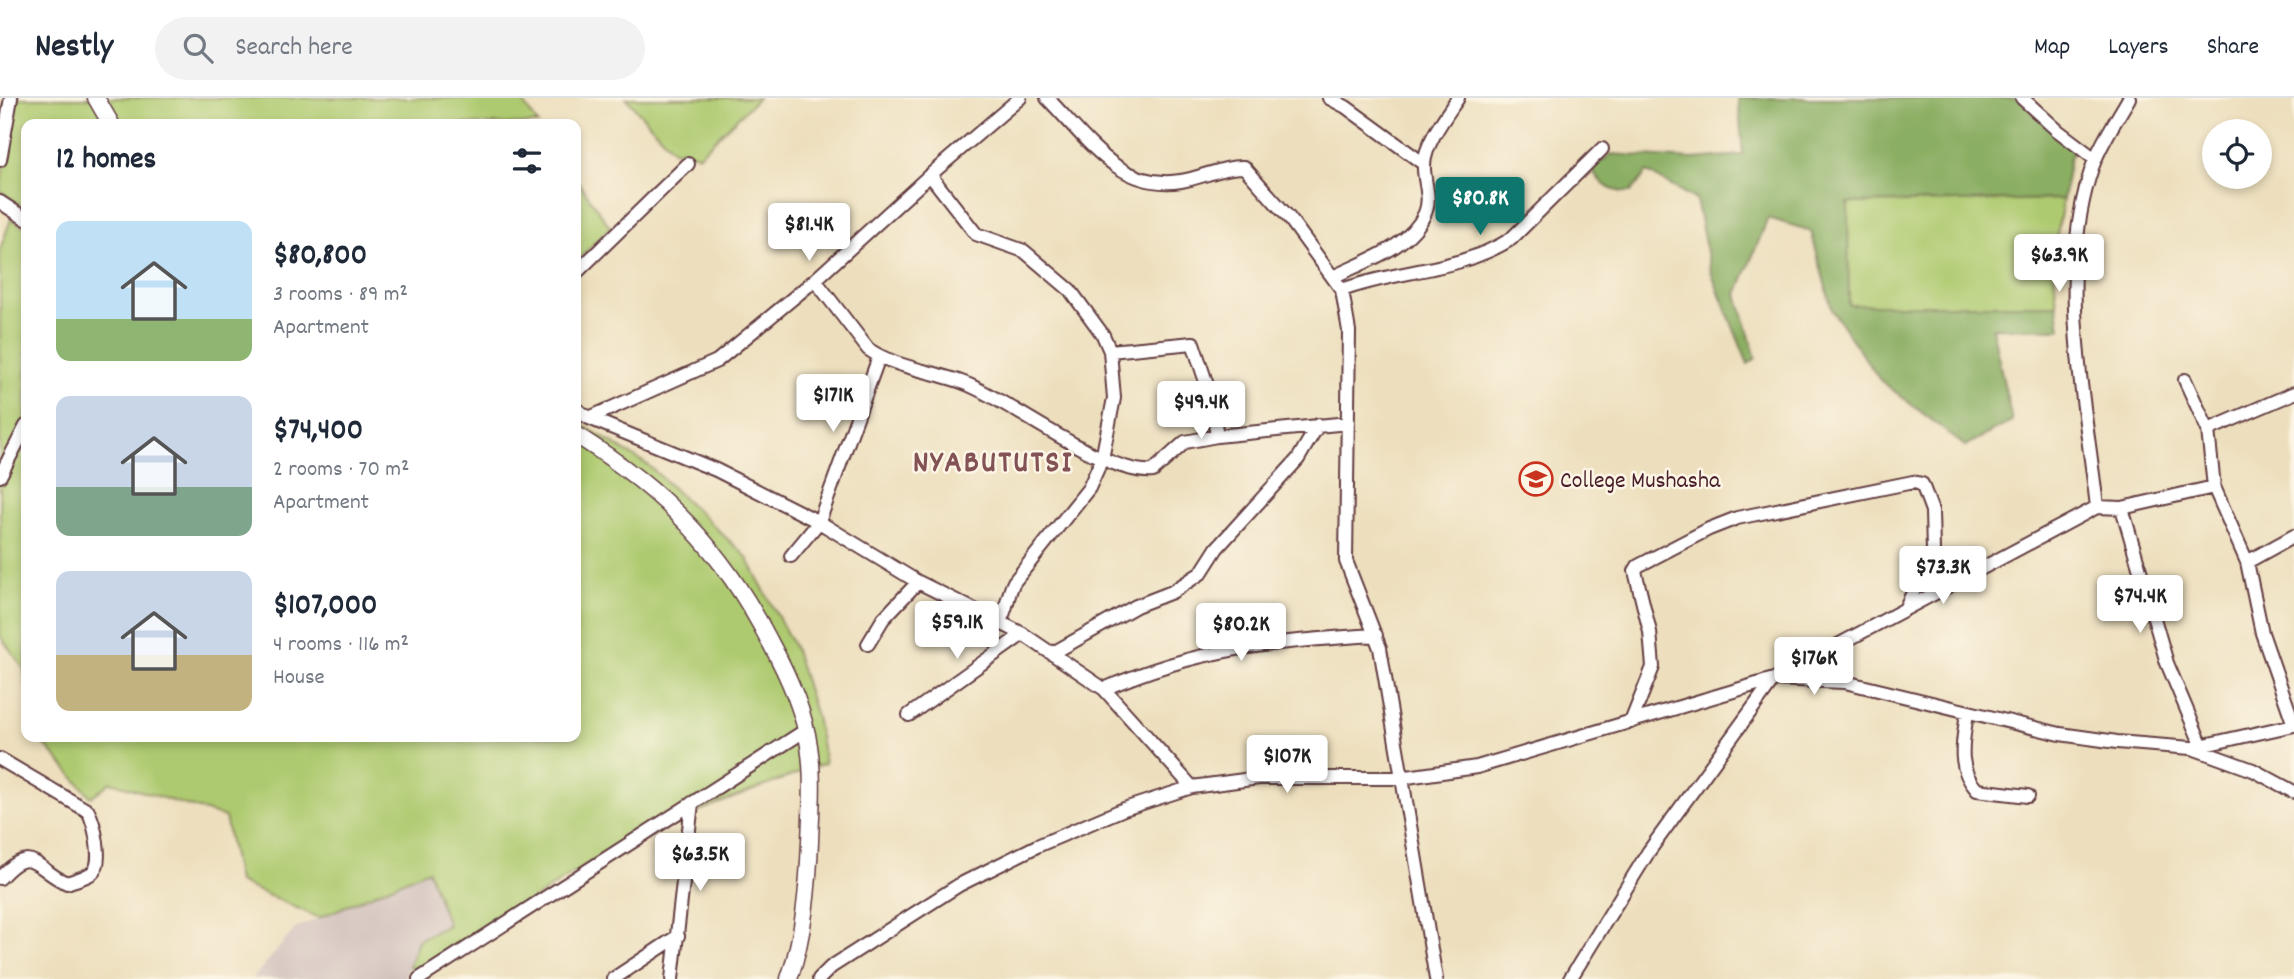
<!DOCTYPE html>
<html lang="en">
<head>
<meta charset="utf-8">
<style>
	:root { --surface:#fff; --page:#f2f2f3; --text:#1f2937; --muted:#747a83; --line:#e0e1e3; --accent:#0f766e }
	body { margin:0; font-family:Dekko,sans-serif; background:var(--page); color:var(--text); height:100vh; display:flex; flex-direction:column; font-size:26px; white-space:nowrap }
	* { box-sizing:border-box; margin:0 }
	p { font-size:23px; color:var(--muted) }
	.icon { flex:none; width:38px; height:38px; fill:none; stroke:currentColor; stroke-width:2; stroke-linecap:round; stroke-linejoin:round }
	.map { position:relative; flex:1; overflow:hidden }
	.panel { position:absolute; left:21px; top:21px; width:560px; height:623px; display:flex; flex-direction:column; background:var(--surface); border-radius:14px; box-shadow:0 4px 10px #0003 }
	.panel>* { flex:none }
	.fabs { position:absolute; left:2202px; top:21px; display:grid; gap:14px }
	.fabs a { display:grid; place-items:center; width:70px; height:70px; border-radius:50%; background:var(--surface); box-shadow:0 4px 10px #0003; font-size:35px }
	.price { position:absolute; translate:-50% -60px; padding:0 16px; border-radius:7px; background:#fff; color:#222; font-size:23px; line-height:46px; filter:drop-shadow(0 2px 4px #0008) }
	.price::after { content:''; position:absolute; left:50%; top:42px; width:21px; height:16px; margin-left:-10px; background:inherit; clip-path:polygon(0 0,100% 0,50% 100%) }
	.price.active { background:var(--accent); color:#fff }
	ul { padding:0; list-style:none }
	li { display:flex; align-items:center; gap:21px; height:175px; padding:0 35px }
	li span { display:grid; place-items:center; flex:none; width:196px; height:140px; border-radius:14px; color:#555 }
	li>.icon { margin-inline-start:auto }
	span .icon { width:84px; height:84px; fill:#fffc; stroke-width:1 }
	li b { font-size:30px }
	h2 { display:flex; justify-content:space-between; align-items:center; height:84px; padding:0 35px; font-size:30px }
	header { display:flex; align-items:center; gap:42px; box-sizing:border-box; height:98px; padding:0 35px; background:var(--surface); border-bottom:2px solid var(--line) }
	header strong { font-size:33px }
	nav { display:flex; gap:38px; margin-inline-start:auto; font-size:24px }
	.search { width:490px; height:63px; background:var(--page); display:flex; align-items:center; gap:18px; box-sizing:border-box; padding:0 24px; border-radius:38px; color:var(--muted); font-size:26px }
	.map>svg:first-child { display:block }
	.industrial { fill:#d0c0bc }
	.green { fill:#aeca70; stroke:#7c744e; stroke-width:2 }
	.forest { fill:#8aae62; stroke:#6a6646; stroke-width:2 }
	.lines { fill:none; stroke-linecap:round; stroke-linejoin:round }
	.minor-casing { stroke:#623c41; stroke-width:16 }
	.major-casing { stroke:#623c41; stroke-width:19 }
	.minor { stroke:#fff; stroke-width:12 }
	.major { stroke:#fff; stroke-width:16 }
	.labels { text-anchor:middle; stroke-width:5; stroke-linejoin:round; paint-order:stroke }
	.poi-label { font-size:24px; fill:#4a1f2b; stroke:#fcf5e5; text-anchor:start }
	.district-label { font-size:32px; font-weight:bold; letter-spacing:2px; fill:#835254; stroke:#fcf5e5 }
</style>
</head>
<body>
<header>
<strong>Nestly</strong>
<div class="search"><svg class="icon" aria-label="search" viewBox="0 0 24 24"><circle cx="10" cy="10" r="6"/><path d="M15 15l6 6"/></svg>Search here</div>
<nav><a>Map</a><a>Layers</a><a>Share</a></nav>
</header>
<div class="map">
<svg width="2294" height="881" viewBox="0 0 2294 881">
	<rect width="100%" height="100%" fill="#fcf5e5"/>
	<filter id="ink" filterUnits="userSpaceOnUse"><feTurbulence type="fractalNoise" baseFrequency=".0143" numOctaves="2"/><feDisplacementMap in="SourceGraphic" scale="14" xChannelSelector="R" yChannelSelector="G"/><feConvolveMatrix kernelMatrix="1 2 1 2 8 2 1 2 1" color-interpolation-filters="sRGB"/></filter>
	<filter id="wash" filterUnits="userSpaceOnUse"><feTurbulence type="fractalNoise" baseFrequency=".00686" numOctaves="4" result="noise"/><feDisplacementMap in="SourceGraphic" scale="28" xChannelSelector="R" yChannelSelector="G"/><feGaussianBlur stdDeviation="1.57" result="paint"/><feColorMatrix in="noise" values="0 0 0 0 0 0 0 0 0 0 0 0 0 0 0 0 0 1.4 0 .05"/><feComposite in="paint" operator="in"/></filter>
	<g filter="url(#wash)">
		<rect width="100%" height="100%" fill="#eddfbd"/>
		<path class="industrial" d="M 428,772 L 448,827 L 418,842 L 405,881 L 252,881 L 296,830 Z"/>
		<path class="green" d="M 14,0 L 520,0 L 538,26 L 26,26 L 26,111 L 0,93 Z
			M 626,0 L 758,0 L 699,57 L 673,52 Z
			M 576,81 L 610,129 L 576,164 Z
			M 2063,101 L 2053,163 L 2057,207 L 1848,207 L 1848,105 Z
			M 11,121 L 26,130 L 26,589 L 24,571 L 0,538 L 0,151 Z
			M 576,323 L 648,367 L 746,458 L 794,549 L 816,618 L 825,665 L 694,715 L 674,727 L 655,722 L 419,876 L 409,868 L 418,842 L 448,827 L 428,772 L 319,820 L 238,784 L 225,719 L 111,684 L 91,699 L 38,639 L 576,639 Z"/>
		<path class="forest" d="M 1738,0 L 2019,0 L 2076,50 L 2070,59 L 2063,101 L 1848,105 L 1849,207 L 2057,207 L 2060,231 L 1992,230 L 2012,323 L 1965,348 L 1880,282 L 1832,212 L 1811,133 L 1768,120 L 1737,196 L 1756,260 L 1748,266 L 1711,174 L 1696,102 L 1647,74 L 1631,94 C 1610,95 1602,87 1591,71 L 1611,56 L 1692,61 L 1743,57 Z"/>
	</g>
	<g filter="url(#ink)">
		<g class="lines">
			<defs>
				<path id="minor" d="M 1047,0 C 1086,39 1119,93 1181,83 C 1201,80 1224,68 1244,69 L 1290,121 L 1342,192 L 1349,233 L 1346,463 L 1380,550 L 1436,881
					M 1329,0 L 1346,9 L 1424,66
					M 2022,0 L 2057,32 L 2095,61
					M 0,62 L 11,0
					M 930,77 L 976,136 L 1024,153 L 1070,192 L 1103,237 L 1110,253 L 1114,300 L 1102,361 L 1089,390 L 1014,484 C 1007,497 1008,510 999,525
					M 0,104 L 26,121
					M 576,175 L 688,66
					M 1333,179 C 1363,164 1411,149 1425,115 C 1432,99 1423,83 1424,67 C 1425,45 1446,18 1458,0
					M 815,182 L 868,251 C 896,271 937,273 969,287 C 1016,307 1105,377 1153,373 L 1185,344 L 1217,338
					M 1342,192 C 1398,171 1459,174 1511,141 L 1602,51
					M 1110,253 L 1193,245 L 1210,296 L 1217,338 L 1348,325
					M 2185,282 L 2208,332
					M 576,311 L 589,320 L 717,263 L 815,182 L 930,77 L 1020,0
					M 589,320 L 716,372 L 819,424 L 918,484 L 1023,536 L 1104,591 L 1192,689
					M 0,378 L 26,328
					M 2214,389 L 2208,332 L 2294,295
					M 2097,409 C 2085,302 2056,175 2092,70 C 2100,46 2116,23 2129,0
					M 2122,410 L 2167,565 L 2202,648
					M 791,458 L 819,424 L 879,259
					M 2247,464 L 2294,438
					M 868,546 L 883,521 L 918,484
					M 1053,555 L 1136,508 L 1172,494 L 1201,475 L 1217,450 L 1298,361 L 1318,327
					M 1104,591 C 1200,549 1273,544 1376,537
					M 1967,615 C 1963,644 1956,669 1977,692 L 2028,698
					M 909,617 L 1023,536
					M 1631,624 L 1653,569 L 1650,534 L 1635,473 L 1638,468 L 1709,431 L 1737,420 L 1913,384 L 1922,386 L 1932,413 L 1933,453 L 1906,509
					M 2195,651 L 2253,672 L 2294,694
					M 0,661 L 88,713 C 94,724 104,764 93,774 C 88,779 74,782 67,785 C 36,773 33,743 0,780
					M 419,881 L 806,632
					M 613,881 L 678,838
					M 672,881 L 692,705
					M 819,881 L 831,869 L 959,787 L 1037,748 L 1124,711 L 1192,689 L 1259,680 L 1400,680 L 1477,669 L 1774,581 L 2097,409 L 2122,410 L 2214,389 L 2247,464 L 2262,535 L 2294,627
					M 1570,881 L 1649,753 L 1774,581 L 1845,584 L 2060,636 L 2117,644 L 2191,650 L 2294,627"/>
				<path id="major" d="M 96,0 L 111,26
					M 576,337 C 664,392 723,452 770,544 C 787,575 804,612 809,648 C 814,679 811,713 810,744 C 808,789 804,838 789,881"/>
			</defs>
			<use href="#minor" class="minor-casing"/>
			<use href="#major" class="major-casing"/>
			<use href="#minor" class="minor"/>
			<use href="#major" class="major"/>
		</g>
	</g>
	<defs>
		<symbol id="university-ring" viewBox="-11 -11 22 22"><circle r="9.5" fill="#fcf5e5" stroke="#c8321e" stroke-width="1.5"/><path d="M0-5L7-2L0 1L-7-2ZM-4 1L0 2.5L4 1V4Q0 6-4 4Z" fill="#c8321e"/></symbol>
	</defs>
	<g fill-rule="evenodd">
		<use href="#university-ring" x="1517" y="362" width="38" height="38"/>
	</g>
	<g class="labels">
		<g class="poi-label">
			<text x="1560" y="389">College Mushasha</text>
		</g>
		<g class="district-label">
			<text x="993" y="373">NYABUTUTSI</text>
		</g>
	</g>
</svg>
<div class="fabs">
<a><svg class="icon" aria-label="locate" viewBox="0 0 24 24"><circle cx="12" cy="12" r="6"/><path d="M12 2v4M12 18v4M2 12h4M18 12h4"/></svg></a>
</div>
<b class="price active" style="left:1480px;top:139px">$80.8K</b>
<b class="price" style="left:809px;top:165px">$81.4K</b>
<b class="price" style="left:2059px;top:196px">$63.9K</b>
<b class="price" style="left:833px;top:336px">$171K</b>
<b class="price" style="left:1201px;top:343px">$49.4K</b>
<b class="price" style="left:1943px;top:508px">$73.3K</b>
<b class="price" style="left:2140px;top:537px">$74.4K</b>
<b class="price" style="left:957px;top:563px">$59.1K</b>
<b class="price" style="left:1241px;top:565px">$80.2K</b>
<b class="price" style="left:1814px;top:599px">$176K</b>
<b class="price" style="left:1287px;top:697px">$107K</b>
<b class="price" style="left:700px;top:795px">$63.5K</b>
<section class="panel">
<h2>12 homes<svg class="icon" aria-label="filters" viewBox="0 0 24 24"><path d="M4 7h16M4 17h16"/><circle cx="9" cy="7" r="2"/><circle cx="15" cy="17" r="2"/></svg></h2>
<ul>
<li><span style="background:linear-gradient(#bfe0f5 70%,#8fb573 0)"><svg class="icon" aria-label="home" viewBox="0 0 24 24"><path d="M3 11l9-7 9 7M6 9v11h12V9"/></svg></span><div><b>$80,800</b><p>3 rooms · 89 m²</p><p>Apartment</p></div></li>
<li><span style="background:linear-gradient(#c9d6e8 65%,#7fa58c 0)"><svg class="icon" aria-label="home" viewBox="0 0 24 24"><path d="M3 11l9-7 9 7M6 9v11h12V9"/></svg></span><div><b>$74,400</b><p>2 rooms · 70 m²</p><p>Apartment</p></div></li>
<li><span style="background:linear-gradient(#c9d6e8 60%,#c2b280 0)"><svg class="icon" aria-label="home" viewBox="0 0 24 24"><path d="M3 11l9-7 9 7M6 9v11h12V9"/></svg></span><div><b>$107,000</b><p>4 rooms · 116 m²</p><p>House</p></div></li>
</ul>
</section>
</div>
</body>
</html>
